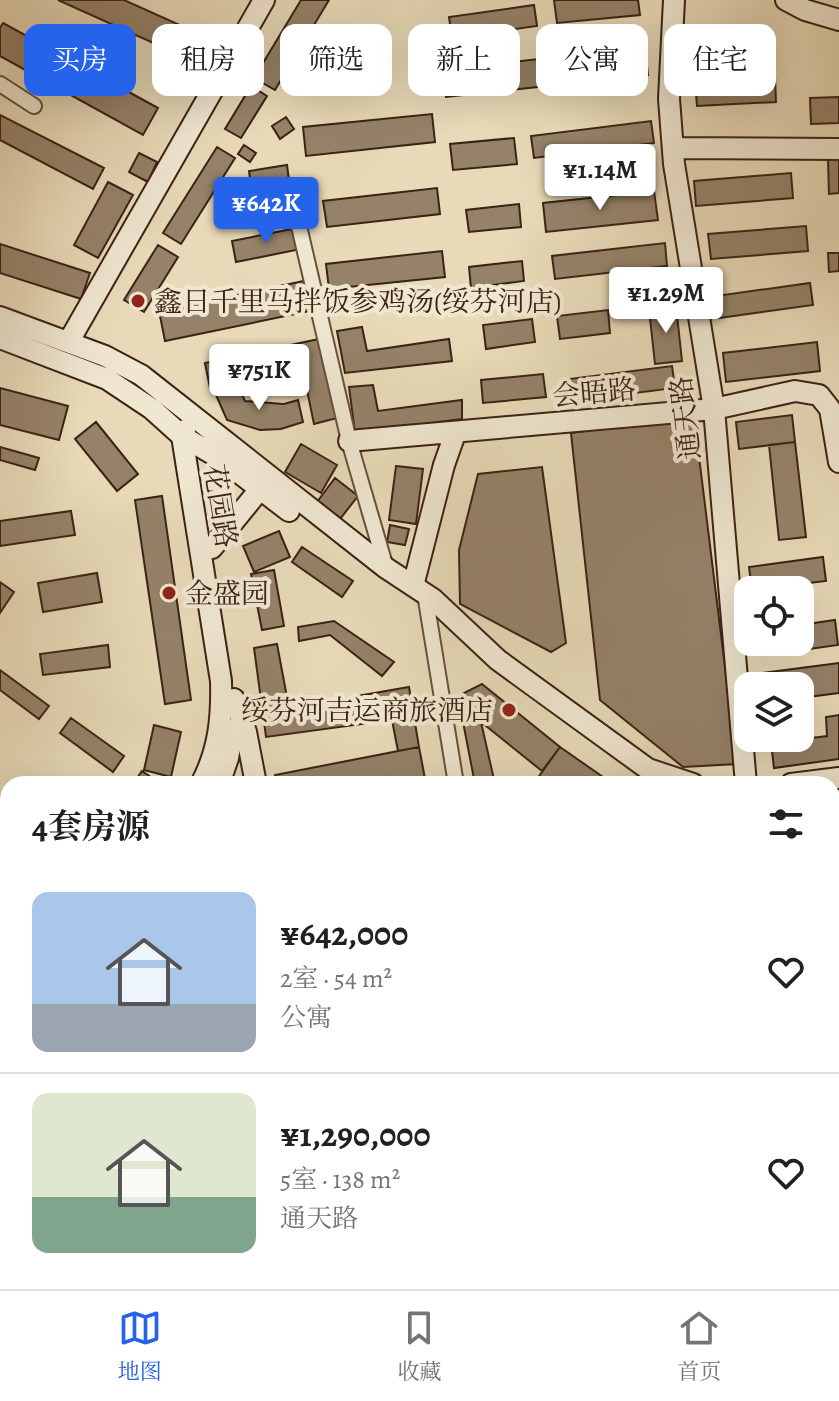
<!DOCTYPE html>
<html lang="zh">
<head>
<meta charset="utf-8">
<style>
	:root { --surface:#fff; --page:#f2f2f2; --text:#202124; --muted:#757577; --line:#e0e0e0; --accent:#2563eb }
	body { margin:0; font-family:Alegreya,"Noto Serif SC",serif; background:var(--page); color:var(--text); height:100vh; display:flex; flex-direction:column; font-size:30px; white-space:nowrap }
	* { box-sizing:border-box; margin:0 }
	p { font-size:26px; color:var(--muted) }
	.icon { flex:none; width:44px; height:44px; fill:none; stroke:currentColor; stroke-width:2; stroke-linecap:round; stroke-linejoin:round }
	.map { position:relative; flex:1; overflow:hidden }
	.sheet { position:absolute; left:0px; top:776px; width:840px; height:514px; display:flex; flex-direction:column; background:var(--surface); border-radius:24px 24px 0 0; box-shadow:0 8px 32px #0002 }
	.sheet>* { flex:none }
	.top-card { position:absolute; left:24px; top:24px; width:792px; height:72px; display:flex; gap:16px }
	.fabs { position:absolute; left:734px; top:576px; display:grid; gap:16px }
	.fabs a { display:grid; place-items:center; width:80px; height:80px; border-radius:16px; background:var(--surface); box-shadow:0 8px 32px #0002; font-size:40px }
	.price { position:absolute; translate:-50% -68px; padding:0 18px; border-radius:8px; background:#fff; color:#222; font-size:26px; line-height:52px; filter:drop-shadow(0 2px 4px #0008) }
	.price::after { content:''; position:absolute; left:50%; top:48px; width:24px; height:18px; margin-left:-12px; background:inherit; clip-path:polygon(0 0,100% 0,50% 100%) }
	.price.selected { background:var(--accent); color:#fff }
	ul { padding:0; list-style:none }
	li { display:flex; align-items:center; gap:24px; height:200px; padding:0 32px }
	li+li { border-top:2px solid var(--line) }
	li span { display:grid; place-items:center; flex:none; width:224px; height:160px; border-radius:16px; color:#555 }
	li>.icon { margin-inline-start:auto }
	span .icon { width:96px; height:96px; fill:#fffc; stroke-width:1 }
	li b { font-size:34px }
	h2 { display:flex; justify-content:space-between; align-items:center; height:96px; padding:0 32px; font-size:34px }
	.pill { padding:0 28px; border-radius:16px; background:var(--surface); box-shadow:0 8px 32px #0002; font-size:28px; line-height:72px }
	.pill.selected { background:var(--accent); color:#fff }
	.menu { display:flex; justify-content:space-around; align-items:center; height:112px; border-top:2px solid var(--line); background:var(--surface); font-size:22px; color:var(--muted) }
	.menu a { display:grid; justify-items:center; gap:4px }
	.menu .selected { color:var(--accent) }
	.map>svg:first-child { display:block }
	.building { fill:#958269; stroke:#3b2214; stroke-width:2 }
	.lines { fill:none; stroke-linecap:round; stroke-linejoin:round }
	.street-casing { stroke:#66503d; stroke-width:18 }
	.secondary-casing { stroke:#3b2214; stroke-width:24 }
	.street { stroke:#f0e7d1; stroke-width:14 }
	.secondary { stroke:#f0e7d1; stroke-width:20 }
	.poi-dot { fill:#8f2418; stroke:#f0e7d1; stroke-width:3 }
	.labels { text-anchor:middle; stroke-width:8; stroke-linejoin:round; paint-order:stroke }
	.poi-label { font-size:28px; fill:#3b2214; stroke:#f0e7d1; text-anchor:start }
	.street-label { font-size:28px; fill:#3b2214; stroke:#f0e7d1 }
</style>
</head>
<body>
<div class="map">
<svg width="839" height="1289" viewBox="0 0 839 1289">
	<rect width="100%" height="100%" fill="#e8dab8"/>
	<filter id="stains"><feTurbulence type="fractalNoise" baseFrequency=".0025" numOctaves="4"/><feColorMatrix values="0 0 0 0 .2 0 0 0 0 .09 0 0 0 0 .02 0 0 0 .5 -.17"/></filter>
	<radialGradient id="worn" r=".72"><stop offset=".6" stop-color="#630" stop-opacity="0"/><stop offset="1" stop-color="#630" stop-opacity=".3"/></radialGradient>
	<path class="building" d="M 58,0 L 124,0 L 222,44 L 211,69 Z
		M 301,0 L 329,0 L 275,90 L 254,78 Z
		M 554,0 L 638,0 L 640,15 L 557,23 Z
		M 534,5 L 537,26 L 452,38 L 449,17 Z
		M 3,23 L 158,108 L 143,135 L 0,56 L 0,28 Z
		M 645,47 L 648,75 L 446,97 L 443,70 Z
		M 775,76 L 776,102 L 697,106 L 695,81 Z
		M 251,86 L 267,96 L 241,138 L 225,129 Z
		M 839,97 L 839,123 L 811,124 L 810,98 Z
		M 432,114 L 435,142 L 306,156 L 303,127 Z
		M 0,115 L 104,168 L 93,189 L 0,140 Z
		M 286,117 L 294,129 L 280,139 L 272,126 Z
		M 651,121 L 654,143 L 534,158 L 531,136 Z
		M 514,138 L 517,164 L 453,170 L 450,144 Z
		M 244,145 L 256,153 L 250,162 L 238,154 Z
		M 217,147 L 235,158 L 181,244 L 163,233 Z
		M 139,153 L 157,162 L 148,182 L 129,172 Z
		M 828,160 L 839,160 L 839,193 L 829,194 Z
		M 287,165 L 292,203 L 254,208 L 249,171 Z
		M 791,173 L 793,198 L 696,206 L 694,181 Z
		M 108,182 L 133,195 L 98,258 L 74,245 Z
		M 437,188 L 440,214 L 327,227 L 323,201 Z
		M 654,191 L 658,220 L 546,232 L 543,203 Z
		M 519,204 L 521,227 L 469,232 L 466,210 Z
		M 806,226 L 808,251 L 711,259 L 708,234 Z
		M 297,228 L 301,249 L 236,262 L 232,241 Z
		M 665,243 L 667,266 L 555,279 L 552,256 Z
		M 0,244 L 90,273 L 81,299 L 0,273 Z
		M 158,245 L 178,257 L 144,312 L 124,300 Z
		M 442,251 L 445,277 L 329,289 L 326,264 Z
		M 828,253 L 839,253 L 839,271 L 829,272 Z
		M 522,261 L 524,281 L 471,288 L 469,267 Z
		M 304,281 L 310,311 L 165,341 L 159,311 Z
		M 810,283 L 813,305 L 719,318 L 716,296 Z
		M 676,306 L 682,361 L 655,364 L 649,309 Z
		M 608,310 L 610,333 L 560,339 L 557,316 Z
		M 532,319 L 535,342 L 486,349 L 483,325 Z
		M 362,327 L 367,351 L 449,339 L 452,361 L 345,373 L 337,331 Z
		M 319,339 L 337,418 L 314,424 L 302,366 L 210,388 L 205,363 Z
		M 817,342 L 820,371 L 726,382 L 723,353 Z
		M 672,366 L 675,388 L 572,401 L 569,379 Z
		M 543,374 L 546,397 L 483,403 L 481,380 Z
		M 373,385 L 378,411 L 462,400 L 462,419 L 355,433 L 349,387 Z
		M 0,388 L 68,406 L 59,440 L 0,425 Z
		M 240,390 L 245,401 L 284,404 L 298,400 L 303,422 L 281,429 L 260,430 L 227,420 L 216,395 Z
		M 792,415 L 795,442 L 739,449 L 736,422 Z
		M 694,416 L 737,764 L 683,767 L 600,700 L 571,433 Z
		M 96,422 L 138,474 L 117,491 L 75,439 Z
		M 795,442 L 806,537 L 779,540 L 769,445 Z
		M 301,444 L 337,465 L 321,493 L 285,472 Z
		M 0,447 L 39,458 L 35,470 L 0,460 Z
		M 396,466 L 423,469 L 416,524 L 389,520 Z
		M 542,467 L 566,643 L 551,652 L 460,604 L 459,550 L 478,474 Z
		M 335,478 L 358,496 L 340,519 L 317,502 Z
		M 162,496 L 191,700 L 165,704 L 135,500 Z
		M 71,511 L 75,535 L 0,546 L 0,521 Z
		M 390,525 L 409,529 L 405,545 L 387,542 Z
		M 279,531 L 290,557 L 254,572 L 243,546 Z
		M 302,547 L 353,581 L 342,597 L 292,562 Z
		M 823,557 L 826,581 L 752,590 L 749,567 Z
		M 274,570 L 284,626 L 262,630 L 251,574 Z
		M 97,573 L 102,602 L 43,612 L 38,583 Z
		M 0,582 L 14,592 L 0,613 Z
		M 835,620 L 838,645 L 789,652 L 787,642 L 800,642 L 800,625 Z
		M 334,621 L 394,662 L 382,676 L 330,635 L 299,641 L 298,627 Z
		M 277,644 L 289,708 L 409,687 L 414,717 L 266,737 L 254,648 Z
		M 108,645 L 110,667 L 43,675 L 40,654 Z
		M 839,663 L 839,693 L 800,698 L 800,686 L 763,686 L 762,673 Z
		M 0,670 L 49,706 L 39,719 L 0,690 Z
		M 482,684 L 560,747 L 542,771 L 481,722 L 495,784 L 475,784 L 458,696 Z
		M 839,715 L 839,759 L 774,768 L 771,743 L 827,736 L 826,717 Z
		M 414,717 L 419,747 L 398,751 L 392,720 Z
		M 71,718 L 124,756 L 113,772 L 60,733 Z
		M 154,725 L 181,732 L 171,777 L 144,770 Z
		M 419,747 L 426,784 L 400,784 L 399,780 L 378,784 L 277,784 L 275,775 Z
		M 560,747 L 613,784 L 545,784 L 537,779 Z
		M 142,771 L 161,784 L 133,784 Z
		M 832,837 L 839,837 L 839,954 L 832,955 Z
		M 832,897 L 836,955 L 832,956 Z
		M 8,906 L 8,929 L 0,933 L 0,909 Z
		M 832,981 L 839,981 L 839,1018 L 832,1018 Z
		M 832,1047 L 839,1047 L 839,1100 L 832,1101 Z
		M 839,1146 L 839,1174 L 832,1174 L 832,1147 Z
		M 8,1152 L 8,1246 L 4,1247 L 0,1222 L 0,1154 Z
		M 832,1261 L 839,1261 L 839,1289 L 783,1289 L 782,1282 L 832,1282 Z
		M 364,1282 L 406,1282 L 423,1289 L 361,1289 Z
		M 569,1282 L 575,1282 L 588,1286 L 588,1289 L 567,1289 Z
		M 651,1282 L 720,1282 L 719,1289 L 680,1289 Z
		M 720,1282 L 743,1288 L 743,1289 L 719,1289 Z
		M 723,1282 L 743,1282 L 743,1288 Z"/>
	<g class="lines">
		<defs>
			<path id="street" d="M 0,84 L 34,106
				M 295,209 L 349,441 L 386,568
				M 425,594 L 456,784
				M 273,1282 L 274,1289
				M 284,1282 L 301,1289
				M 458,1282 L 475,1289
				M 526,1282 L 526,1289"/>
			<path id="secondary" d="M 674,0 L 669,99 L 674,164 L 714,409 L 746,784
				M 786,0 L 805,10 L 839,20
				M 673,148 L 839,149
				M 0,317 L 105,356 L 141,375 L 386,568 L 433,599 L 498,660 L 648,769 L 693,784
				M 0,338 L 107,379 L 152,409 L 182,436 L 221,459 L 289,511
				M 69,341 L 264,0
				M 185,430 L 182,436 L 221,681 C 222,718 219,750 201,784
				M 349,441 L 714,409 L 795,391 L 819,395 L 830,409 L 839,462
				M 212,548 L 260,489
				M 413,586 L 444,465 L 455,434
				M 234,699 L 246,732 L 256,784
				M 219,784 L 228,758 L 233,729
				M 791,784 L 839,778
				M 0,1000 L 8,997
				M 832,1119 L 839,1118
				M 71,1282 L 73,1289
				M 607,1282 L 639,1289
				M 774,1282 L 774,1289"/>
		</defs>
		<use href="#street" class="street-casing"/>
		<use href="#secondary" class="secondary-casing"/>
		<use href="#street" class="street"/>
		<use href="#secondary" class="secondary"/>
	</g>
	<g class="poi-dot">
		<circle cx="138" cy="301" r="8"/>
		<circle cx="169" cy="593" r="8"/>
		<circle cx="509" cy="710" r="8"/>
	</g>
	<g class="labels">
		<g class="poi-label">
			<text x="154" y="311">鑫日千里马拌饭参鸡汤(绥芬河店)</text>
			<text x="185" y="603">金盛园</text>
			<text x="493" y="720" text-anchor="end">绥芬河吉运商旅酒店</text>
		</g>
		<g class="street-label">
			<text transform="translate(594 392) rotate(-5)" y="10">会晤路</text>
			<text transform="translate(685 418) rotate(-97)" y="10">通天路</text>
			<text transform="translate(221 506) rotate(81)" y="10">花园路</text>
		</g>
	</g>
	<rect width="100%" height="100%" filter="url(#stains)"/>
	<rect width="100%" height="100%" fill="url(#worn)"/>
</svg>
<div class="fabs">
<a><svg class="icon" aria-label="locate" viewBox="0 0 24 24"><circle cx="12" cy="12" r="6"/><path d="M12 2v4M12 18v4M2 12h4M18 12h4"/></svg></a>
<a><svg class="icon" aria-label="layers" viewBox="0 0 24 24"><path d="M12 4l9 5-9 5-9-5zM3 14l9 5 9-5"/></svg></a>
</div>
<b class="price" style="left:600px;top:212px">¥1.14M</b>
<b class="price selected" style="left:266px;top:245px">¥642K</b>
<b class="price" style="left:666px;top:335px">¥1.29M</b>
<b class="price" style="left:259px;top:412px">¥751K</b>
<div class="top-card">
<a class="pill selected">买房</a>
<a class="pill">租房</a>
<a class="pill">筛选</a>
<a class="pill">新上</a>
<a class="pill">公寓</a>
<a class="pill">住宅</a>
</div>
<section class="sheet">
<h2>4套房源<svg class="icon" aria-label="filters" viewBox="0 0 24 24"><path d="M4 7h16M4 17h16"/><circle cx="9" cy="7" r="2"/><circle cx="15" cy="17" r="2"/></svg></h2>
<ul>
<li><span style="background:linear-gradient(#a9c7e8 70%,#9aa5b1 0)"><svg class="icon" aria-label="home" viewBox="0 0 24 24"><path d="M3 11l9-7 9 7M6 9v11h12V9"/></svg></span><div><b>¥642,000</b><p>2室 · 54 m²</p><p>公寓</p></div><svg class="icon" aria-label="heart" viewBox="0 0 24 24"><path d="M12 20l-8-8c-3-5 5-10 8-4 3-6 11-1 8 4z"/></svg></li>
<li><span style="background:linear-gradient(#dfe7d0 65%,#7fa58c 0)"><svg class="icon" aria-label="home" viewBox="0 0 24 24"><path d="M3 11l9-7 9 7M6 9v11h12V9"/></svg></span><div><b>¥1,290,000</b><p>5室 · 138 m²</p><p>通天路</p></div><svg class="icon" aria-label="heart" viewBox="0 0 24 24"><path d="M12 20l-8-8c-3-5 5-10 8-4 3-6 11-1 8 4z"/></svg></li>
</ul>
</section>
</div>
<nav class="menu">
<a class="selected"><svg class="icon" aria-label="map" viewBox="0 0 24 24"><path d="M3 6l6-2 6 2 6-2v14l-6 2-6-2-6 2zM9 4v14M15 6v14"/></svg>地图</a>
<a><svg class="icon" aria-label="saved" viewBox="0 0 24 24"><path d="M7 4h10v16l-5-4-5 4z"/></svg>收藏</a>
<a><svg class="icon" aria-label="home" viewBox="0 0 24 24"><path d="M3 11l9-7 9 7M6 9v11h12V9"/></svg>首页</a>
</nav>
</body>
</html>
